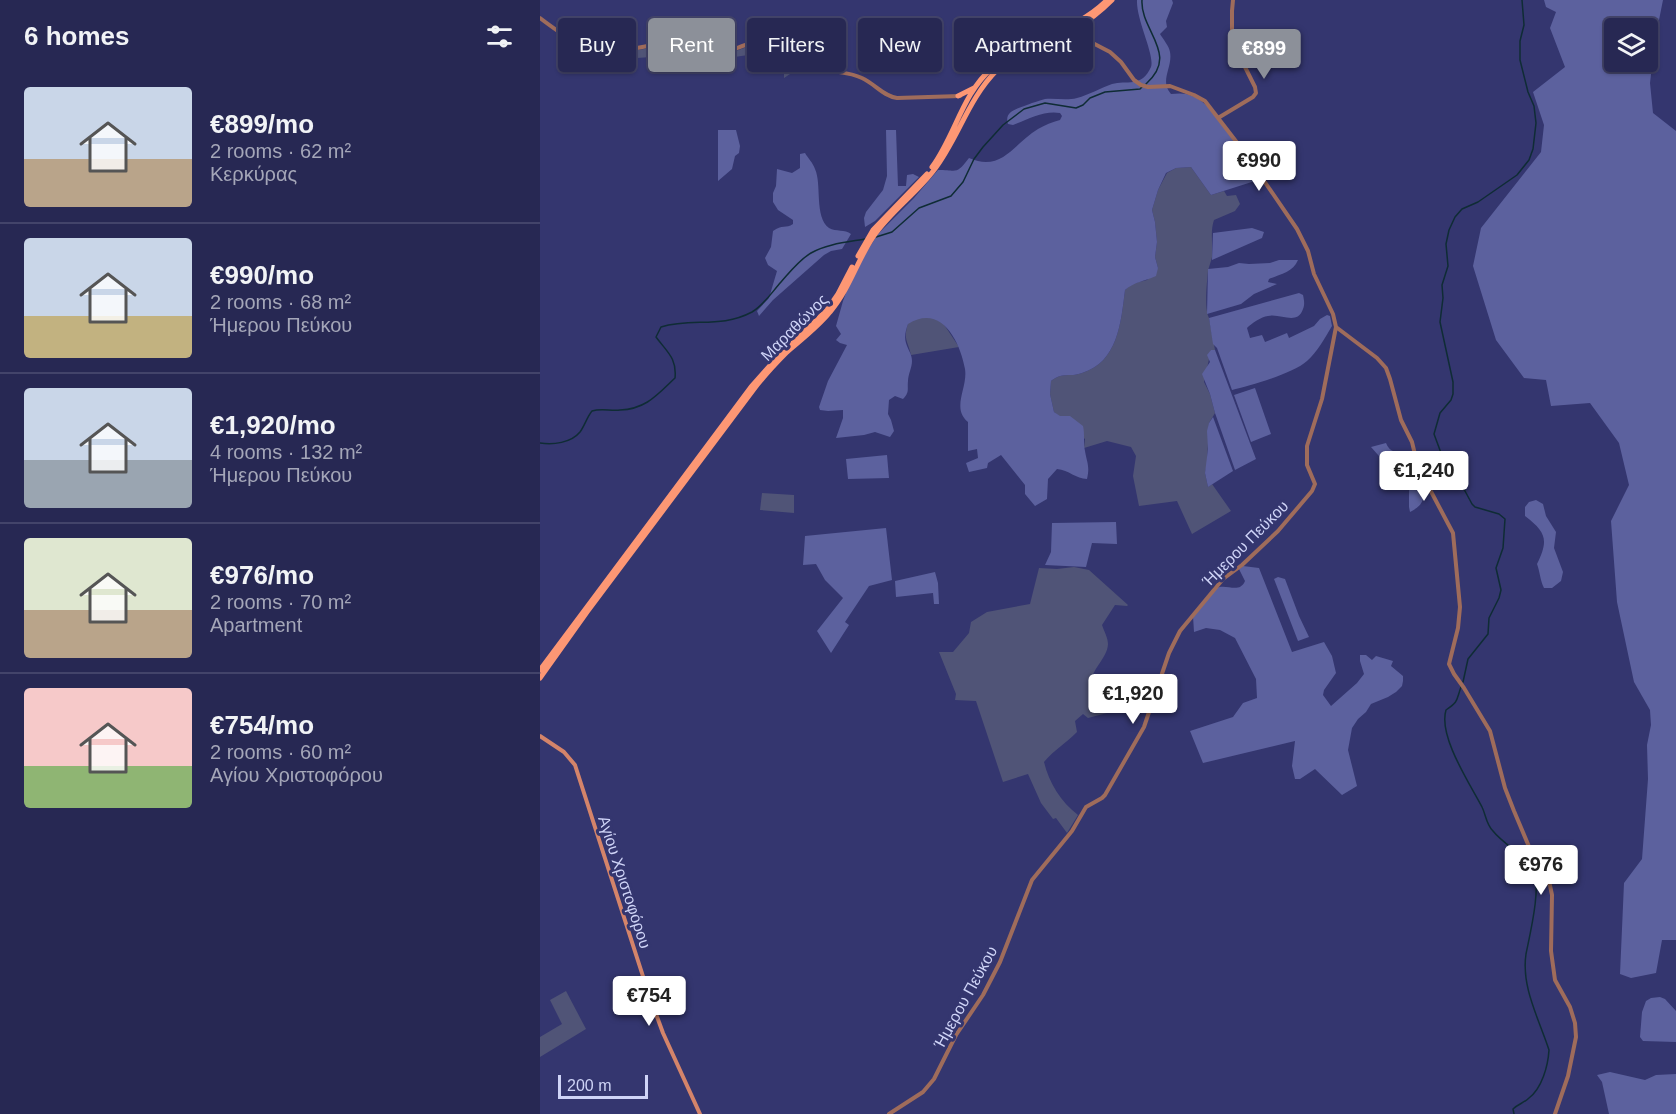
<!DOCTYPE html>
<html lang="en">
<head>
<meta charset="utf-8">
<style>
	:root { --surface:#272853; --page:#33345d; --text:#f1f3f6; --muted:#a4a6b8; --line:#43446a; --accent:#8c9099 }
	body { margin:0; font-family:Helvetica,sans-serif; background:var(--page); color:var(--text); height:100vh; display:flex; flex-direction:column; font-size:22px; white-space:nowrap }
	* { box-sizing:border-box; margin:0 }
	p { font-size:20px; color:var(--muted) }
	.icon { flex:none; width:33px; height:33px; fill:none; stroke:currentColor; stroke-width:2; stroke-linecap:round; stroke-linejoin:round }
	.map { position:relative; flex:1; overflow:hidden }
	.side { display:flex; flex-direction:column; background:var(--surface); width:540px }
	.side>* { flex:none }
	.top-card { position:absolute; left:18px; top:18px; width:570px; height:54px; display:flex; gap:12px }
	.fabs { position:absolute; left:1064px; top:18px; display:grid; gap:12px }
	.fabs a { display:grid; place-items:center; width:54px; height:54px; border-radius:6px; background:var(--surface); box-shadow:0 2px 4px #0004,0 0 0 2px var(--line); font-size:30px }
	.scale { position:absolute; left:18px; bottom:15px; width:90px; box-sizing:border-box; padding-left:6px; border:3px solid #cfd4f7; border-top:0; font-size:16px; line-height:21px; white-space:nowrap; color:#cfd4f7; -webkit-text-stroke:4px #34366f; paint-order:stroke }
	.price { position:absolute; translate:-50% -51px; padding:0 14px; border-radius:6px; background:#fff; color:#222; font-size:20px; line-height:39px; filter:drop-shadow(0 2px 3px #0008) }
	.price::after { content:''; position:absolute; left:50%; top:36px; width:18px; height:14px; margin-left:-9px; background:inherit; clip-path:polygon(0 0,100% 0,50% 100%) }
	.price.current { background:var(--accent); color:#fff }
	ul { padding:0; list-style:none }
	li { display:flex; align-items:center; gap:18px; height:150px; padding:0 24px }
	li+li { border-top:2px solid var(--line) }
	li span { display:grid; place-items:center; flex:none; width:168px; height:120px; border-radius:6px; color:#555 }
	li>.icon { margin-inline-start:auto }
	span .icon { width:72px; height:72px; fill:#fffc; stroke-width:1 }
	li b { font-size:26px }
	h2 { display:flex; justify-content:space-between; align-items:center; height:72px; padding:0 24px; font-size:26px }
	.tag { padding:0 21px; border-radius:6px; background:var(--surface); box-shadow:0 2px 4px #0004,0 0 0 2px var(--line); font-size:21px; line-height:54px }
	.tag.current { background:var(--accent); color:#fff }
	main { display:flex; flex:1; min-height:0 }
	.map>svg:first-child { display:block }
	.green { fill:#505477 }
	.forest { fill:#5c619e; fill-rule:evenodd }
	.lines { fill:none; stroke-linecap:round; stroke-linejoin:round }
	.stream { stroke:#0f2c35; stroke-width:1.5 }
	.tertiary { stroke:#9f6c5b; stroke-width:4 }
	.secondary { stroke:#d4846a; stroke-width:4 }
	.primary { stroke:#fd9774; stroke-width:5 }
	.labels { text-anchor:middle; stroke-width:6; stroke-linejoin:round; paint-order:stroke }
	.street-label { font-size:16px; fill:#cfd4f7; stroke:#34366f }
</style>
</head>
<body>
<main>
<section class="side">
<h2>6 homes<svg class="icon" aria-label="filters" viewBox="0 0 24 24"><path d="M4 7h16M4 17h16"/><circle cx="9" cy="7" r="2"/><circle cx="15" cy="17" r="2"/></svg></h2>
<ul>
<li><span style="background:linear-gradient(#c9d6e8 60%,#b9a48a 0)"><svg class="icon" aria-label="home" viewBox="0 0 24 24"><path d="M3 11l9-7 9 7M6 9v11h12V9"/></svg></span><div><b>€899/mo</b><p>2 rooms · 62 m²</p><p>Κερκύρας</p></div></li>
<li><span style="background:linear-gradient(#c9d6e8 65%,#c2b280 0)"><svg class="icon" aria-label="home" viewBox="0 0 24 24"><path d="M3 11l9-7 9 7M6 9v11h12V9"/></svg></span><div><b>€990/mo</b><p>2 rooms · 68 m²</p><p>Ήμερου Πεύκου</p></div></li>
<li><span style="background:linear-gradient(#c9d6e8 60%,#9aa5b1 0)"><svg class="icon" aria-label="home" viewBox="0 0 24 24"><path d="M3 11l9-7 9 7M6 9v11h12V9"/></svg></span><div><b>€1,920/mo</b><p>4 rooms · 132 m²</p><p>Ήμερου Πεύκου</p></div></li>
<li><span style="background:linear-gradient(#dfe7d0 60%,#b9a48a 0)"><svg class="icon" aria-label="home" viewBox="0 0 24 24"><path d="M3 11l9-7 9 7M6 9v11h12V9"/></svg></span><div><b>€976/mo</b><p>2 rooms · 70 m²</p><p>Apartment</p></div></li>
<li><span style="background:linear-gradient(#f6c9c9 65%,#8fb573 0)"><svg class="icon" aria-label="home" viewBox="0 0 24 24"><path d="M3 11l9-7 9 7M6 9v11h12V9"/></svg></span><div><b>€754/mo</b><p>2 rooms · 60 m²</p><p>Αγίου Χριστοφόρου</p></div></li>
</ul>
</section>
<div class="map">
<svg width="1136" height="1114" viewBox="0 0 1136 1114">
	<rect width="100%" height="100%" fill="#34366f"/>
	<path class="green" d="M 212,45 C 227,45 241,51 254,59 L 253,72 L 244,78 L 244,69 C 224,51 212,54 188,58 L 184,63 C 166,68 148,63 130,60 C 123,58 117,60 111,57 L 69,60 L 64,58 L 65,54 C 85,54 105,47 125,47 C 140,46 152,54 166,55 C 181,57 199,50 212,45 Z
		M 651,167 L 671,195 L 684,191 L 687,196 L 696,195 L 700,204 L 695,211 L 674,220 C 670,231 673,245 672,257 C 671,262 669,266 668,271 C 667,282 664,309 669,318 L 675,350 L 671,350 L 664,382 L 670,394 L 675,413 L 669,423 L 667,464 L 665,473 L 668,487 L 672,484 L 691,511 L 652,534 L 637,501 L 599,506 L 593,476 L 596,456 L 591,447 L 567,441 L 544,448 L 545,439 L 514,412 L 510,394 L 511,381 C 524,371 528,378 542,373 C 578,362 581,322 585,290 L 591,284 L 607,280 L 618,268 L 615,257 L 617,242 L 615,222 L 612,210 L 618,190 L 627,173 L 636,168 Z
		M 393,317 L 403,323 L 419,347 L 371,355 C 368,341 363,340 368,323 L 377,318 Z
		M 222,493 L 254,495 L 254,513 L 220,510 Z
		M 534,567 L 549,570 L 588,605 L 587,606 L 575,605 L 562,625 C 564,631 568,638 568,644 C 567,662 545,671 551,697 L 567,706 L 567,713 L 548,718 L 543,714 L 535,721 L 537,732 C 526,743 514,750 504,762 C 509,783 521,802 538,815 L 527,833 L 516,818 L 513,819 L 501,803 L 488,774 L 463,782 L 436,701 L 415,700 L 416,694 L 399,652 L 413,652 L 429,633 L 431,622 L 447,612 L 490,604 L 499,568 L 517,569 Z
		M 26,991 L 46,1029 L 0,1057 L 0,1037 L 22,1024 L 10,1000 Z"/>
	<path class="forest" d="M 597,0 L 632,0 L 633,3 L 626,21 L 627,27 L 620,34 C 623,39 629,46 630,52 C 633,67 619,81 631,94 C 640,93 647,93 655,97 C 671,105 693,138 702,153 L 684,161 L 689,177 L 714,170 L 718,180 L 671,195 L 651,167 L 636,168 L 626,173 L 618,190 L 612,210 L 615,222 L 617,242 L 615,257 L 618,268 L 616,276 C 605,281 594,282 585,290 C 581,322 578,362 542,373 C 528,378 524,371 511,381 L 510,394 L 514,412 L 520,416 L 530,416 L 543,426 C 545,434 543,443 545,451 C 547,463 550,466 547,479 C 536,479 529,470 517,469 L 508,479 L 507,499 L 495,506 L 485,494 L 485,485 L 461,455 L 448,463 L 447,468 L 429,472 L 426,463 L 438,458 L 437,449 L 428,451 L 428,422 C 411,408 428,388 425,369 C 420,341 401,303 368,324 C 366,329 364,337 366,343 C 368,350 372,354 372,361 C 372,368 368,374 368,381 C 367,389 370,392 363,399 L 355,396 L 349,400 L 348,414 L 351,420 L 354,431 L 350,437 L 335,432 L 324,435 L 296,438 L 303,418 L 303,410 L 288,411 L 280,410 L 279,407 L 288,381 L 307,345 L 300,343 L 296,340 L 301,334 L 296,326 L 303,301 L 310,282 L 324,256 L 338,234 L 374,198 L 398,170 C 418,170 416,175 429,158 C 462,173 474,143 498,129 C 505,125 512,122 520,120 L 522,116 L 520,113 C 505,110 488,119 473,125 L 468,124 C 463,109 482,108 492,103 C 497,102 500,100 505,99 C 516,98 526,101 537,98 C 549,95 560,88 572,84 C 586,80 602,88 611,67 C 615,55 596,20 597,0 Z
		M 1004,0 L 1123,0 L 1115,40 L 1110,83 L 1113,113 L 1136,131 L 1136,940 L 1122,940 L 1116,973 L 1091,978 L 1080,974 L 1084,883 L 1102,859 L 1108,779 L 1107,745 L 1111,725 L 1110,710 L 1094,682 L 1077,602 L 1071,521 L 1089,485 L 1079,443 L 1050,403 L 1011,406 L 1006,380 L 984,378 L 956,340 L 933,266 L 941,228 L 1001,152 L 1004,125 L 993,92 L 1025,67 L 1010,28 L 1016,12 L 1006,7 ZM 1107,28 L 1107,62 L 1074,62 L 1074,28 Z
		M 178,130 L 196,130 L 200,146 L 199,153 L 195,156 L 192,169 L 178,181 Z
		M 346,130 L 356,130 L 358,186 L 366,186 L 367,175 L 373,174 L 379,177 L 335,221 L 325,227 L 324,218 L 326,212 L 343,190 L 347,176 Z
		M 265,153 C 268,158 273,163 275,169 C 282,184 274,217 289,228 C 296,232 305,229 311,234 L 302,249 L 291,251 L 284,255 L 233,300 L 219,316 L 217,311 L 229,298 L 237,271 L 228,265 L 225,258 L 231,247 L 233,231 C 242,224 246,229 253,224 L 253,220 L 238,210 L 233,202 L 233,193 L 236,186 L 237,169 L 252,173 L 260,168 L 260,154 Z
		M 712,228 L 724,232 L 722,238 L 672,260 L 673,233 Z
		M 739,260 L 758,260 C 753,272 741,274 729,279 L 728,282 L 737,284 L 714,294 L 701,304 L 667,314 L 668,269 L 688,267 L 699,263 L 709,264 L 730,263 Z
		M 759,293 L 763,295 C 764,300 765,304 763,309 C 757,326 741,313 728,316 C 721,317 712,323 707,328 L 710,338 L 722,335 L 725,342 L 747,333 L 749,338 L 774,326 L 780,319 L 787,315 L 790,316 L 792,326 C 785,338 777,352 767,361 C 754,373 710,386 692,390 L 677,348 L 673,344 L 669,318 Z
		M 671,350 L 675,350 L 716,459 L 695,470 L 675,413 L 670,394 L 662,374 L 670,362 L 667,355 Z
		M 715,388 L 731,434 L 711,442 L 694,395 Z
		M 673,417 L 693,471 L 668,487 L 665,473 L 668,449 L 667,431 L 669,423 Z
		M 846,443 C 850,454 860,453 871,453 L 876,473 L 887,489 C 881,501 885,504 870,512 L 869,507 L 869,490 L 831,447 Z
		M 347,455 L 349,478 L 308,479 L 306,459 Z
		M 996,500 L 1003,504 L 1006,516 L 1016,532 L 1014,548 L 1023,572 L 1021,581 L 1012,588 L 1004,588 C 1000,580 1000,572 997,564 C 1009,540 1006,532 985,516 L 985,507 L 989,502 Z
		M 576,522 L 577,544 L 552,543 L 546,567 L 505,565 L 511,552 L 512,523 Z
		M 346,528 L 352,580 L 329,586 L 305,622 L 309,625 L 291,653 L 277,631 L 303,598 L 285,580 L 276,564 L 263,565 L 265,536 Z
		M 703,566 L 719,568 L 752,652 L 784,642 L 792,656 L 796,673 L 784,690 L 783,695 L 791,706 L 817,683 L 824,674 L 820,661 L 820,655 L 826,655 L 832,660 L 836,656 L 853,661 L 851,666 L 863,676 L 863,681 L 862,686 L 856,692 L 848,697 L 831,704 L 826,712 L 818,719 L 812,728 L 808,750 L 817,786 L 802,795 L 775,769 L 760,779 L 755,779 L 752,766 L 755,741 L 663,763 L 650,731 L 693,717 L 703,703 L 717,698 L 716,679 L 695,638 L 680,630 L 666,628 L 654,632 L 653,616 C 658,610 669,593 675,589 C 685,582 699,595 705,581 L 699,569 Z
		M 395,572 L 398,583 L 399,604 L 394,604 L 393,593 L 356,597 L 355,581 Z
		M 738,577 L 745,579 L 759,616 L 769,637 L 758,641 L 734,579 Z
		M 1120,997 L 1125,999 L 1136,1011 L 1136,1042 L 1103,1041 L 1100,1037 L 1102,1012 L 1106,1001 L 1111,998 Z
		M 1070,1072 L 1105,1080 L 1116,1075 L 1136,1074 L 1136,1114 L 1069,1114 L 1062,1082 L 1057,1075 Z"/>
	<g class="lines">
		<path class="stream" d="M 602,0 C 600,31 640,54 606,84
			M 336,237 L 352,232 L 379,208 L 411,196 L 423,182 L 434,159 L 443,147 L 463,125 L 484,109 L 505,103 L 536,108 L 543,105 L 550,98 L 565,92 L 600,89 L 602,87
			M 0,443 C 13,445 31,443 40,432 C 45,425 47,417 52,411 C 61,408 70,411 80,410 C 106,409 117,395 135,378 C 137,358 127,352 116,337 L 121,327 C 152,317 180,329 212,312 C 224,305 232,292 241,282 C 250,272 259,260 271,253 C 286,244 308,242 325,239
			M 923,682 L 928,659 L 948,634 L 949,618 L 959,598 L 961,590 L 956,568 L 963,548 L 965,519 L 959,514 L 935,507 L 932,504 L 925,491 L 904,461 L 894,434 L 900,413 L 911,400 L 913,394 L 913,382 L 900,322 L 903,298 L 902,285 L 908,266 L 906,244 L 909,230 L 915,217 L 922,209 L 938,202 L 977,175 L 989,160 L 993,149 L 996,123 L 994,106 L 988,92 L 980,60 L 980,41 L 984,25 L 982,0
			M 921,687 C 916,701 919,701 906,710 C 898,736 930,784 942,807 C 946,815 946,824 953,831 C 963,844 987,857 993,868 C 1002,885 990,934 986,954 C 981,987 999,1019 1009,1050 C 1008,1066 1002,1088 989,1098 C 984,1103 978,1104 973,1109 L 974,1114"/>
		<path class="tertiary" d="M 0,18 C 25,37 49,55 82,51 C 97,49 112,43 127,44 C 144,44 159,53 176,53 C 193,53 207,40 225,43 C 245,46 259,62 278,68 C 293,73 308,71 322,78 C 335,84 343,96 357,98 L 420,96
			M 678,118 L 713,97 L 716,93 L 715,87 L 692,41 L 692,11 L 693,0
			M 796,327 L 837,358 L 846,368 L 850,379 L 861,420 L 872,442 L 878,467 L 913,533 L 920,607 L 918,628 L 909,664 L 914,674 L 924,688 L 950,731 L 965,788 L 974,811 L 990,849 L 1008,876 L 1012,895 L 1011,951 L 1015,980 L 1030,1007 L 1035,1023 L 1036,1037 L 1028,1076 L 1015,1114
			M 349,1114 L 383,1092 L 394,1079 L 416,1035 L 443,995 L 460,962 L 492,880 L 532,831 L 546,807 L 562,798 L 565,795 L 604,727 L 629,653 L 640,631 L 683,579 L 702,565 L 738,531 L 772,491 L 775,484 L 767,465 L 767,446 L 782,399 L 796,327 L 793,314 L 774,274 L 768,251 L 757,229 L 705,153 L 665,101 L 654,95 L 630,86 L 608,87 L 601,85 L 594,80 L 581,62 L 570,52 L 545,39 L 539,26"/>
		<path class="secondary" d="M 0,736 L 24,752 L 35,765 L 109,995 L 123,1033 L 160,1114"/>
		<path class="primary" d="M 418,96 L 434,88
			M 392,167 C 415,136 422,94 452,68 C 487,38 534,33 567,0
			M 318,256 L 333,230 L 387,174
			M 0,670 L 211,387 L 235,360 L 287,310 L 298,294 L 312,267
			M 0,678 L 47,612 L 214,389 C 224,376 235,364 247,352 C 262,339 278,327 290,312 C 309,290 317,261 333,237 C 350,212 376,194 394,170 C 418,139 428,99 457,70 C 479,48 509,42 536,28 C 550,20 561,11 572,0"/>
	</g>
	<g class="labels">
		<g class="street-label">
			<text transform="translate(254 327) rotate(-45)" y="6">Μαραθώνος</text>
			<text transform="translate(705 543) rotate(-45)" y="6">Ήμερου Πεύκου</text>
			<text transform="translate(85 882) rotate(72)" y="6">Αγίου Χριστοφόρου</text>
			<text transform="translate(425 997) rotate(-61)" y="6">Ήμερου Πεύκου</text>
		</g>
	</g>
</svg>
<div class="fabs">
<a><svg class="icon" aria-label="layers" viewBox="0 0 24 24"><path d="M12 4l9 5-9 5-9-5zM3 14l9 5 9-5"/></svg></a>
</div>
<div class="scale">200 m</div>
<b class="price current" style="left:724px;top:80px">€899</b>
<b class="price" style="left:719px;top:192px">€990</b>
<b class="price" style="left:884px;top:502px">€1,240</b>
<b class="price" style="left:593px;top:725px">€1,920</b>
<b class="price" style="left:1001px;top:896px">€976</b>
<b class="price" style="left:109px;top:1027px">€754</b>
<div class="top-card">
<a class="tag">Buy</a>
<a class="tag current">Rent</a>
<a class="tag">Filters</a>
<a class="tag">New</a>
<a class="tag">Apartment</a>
</div>
</div>
</main>
</body>
</html>
